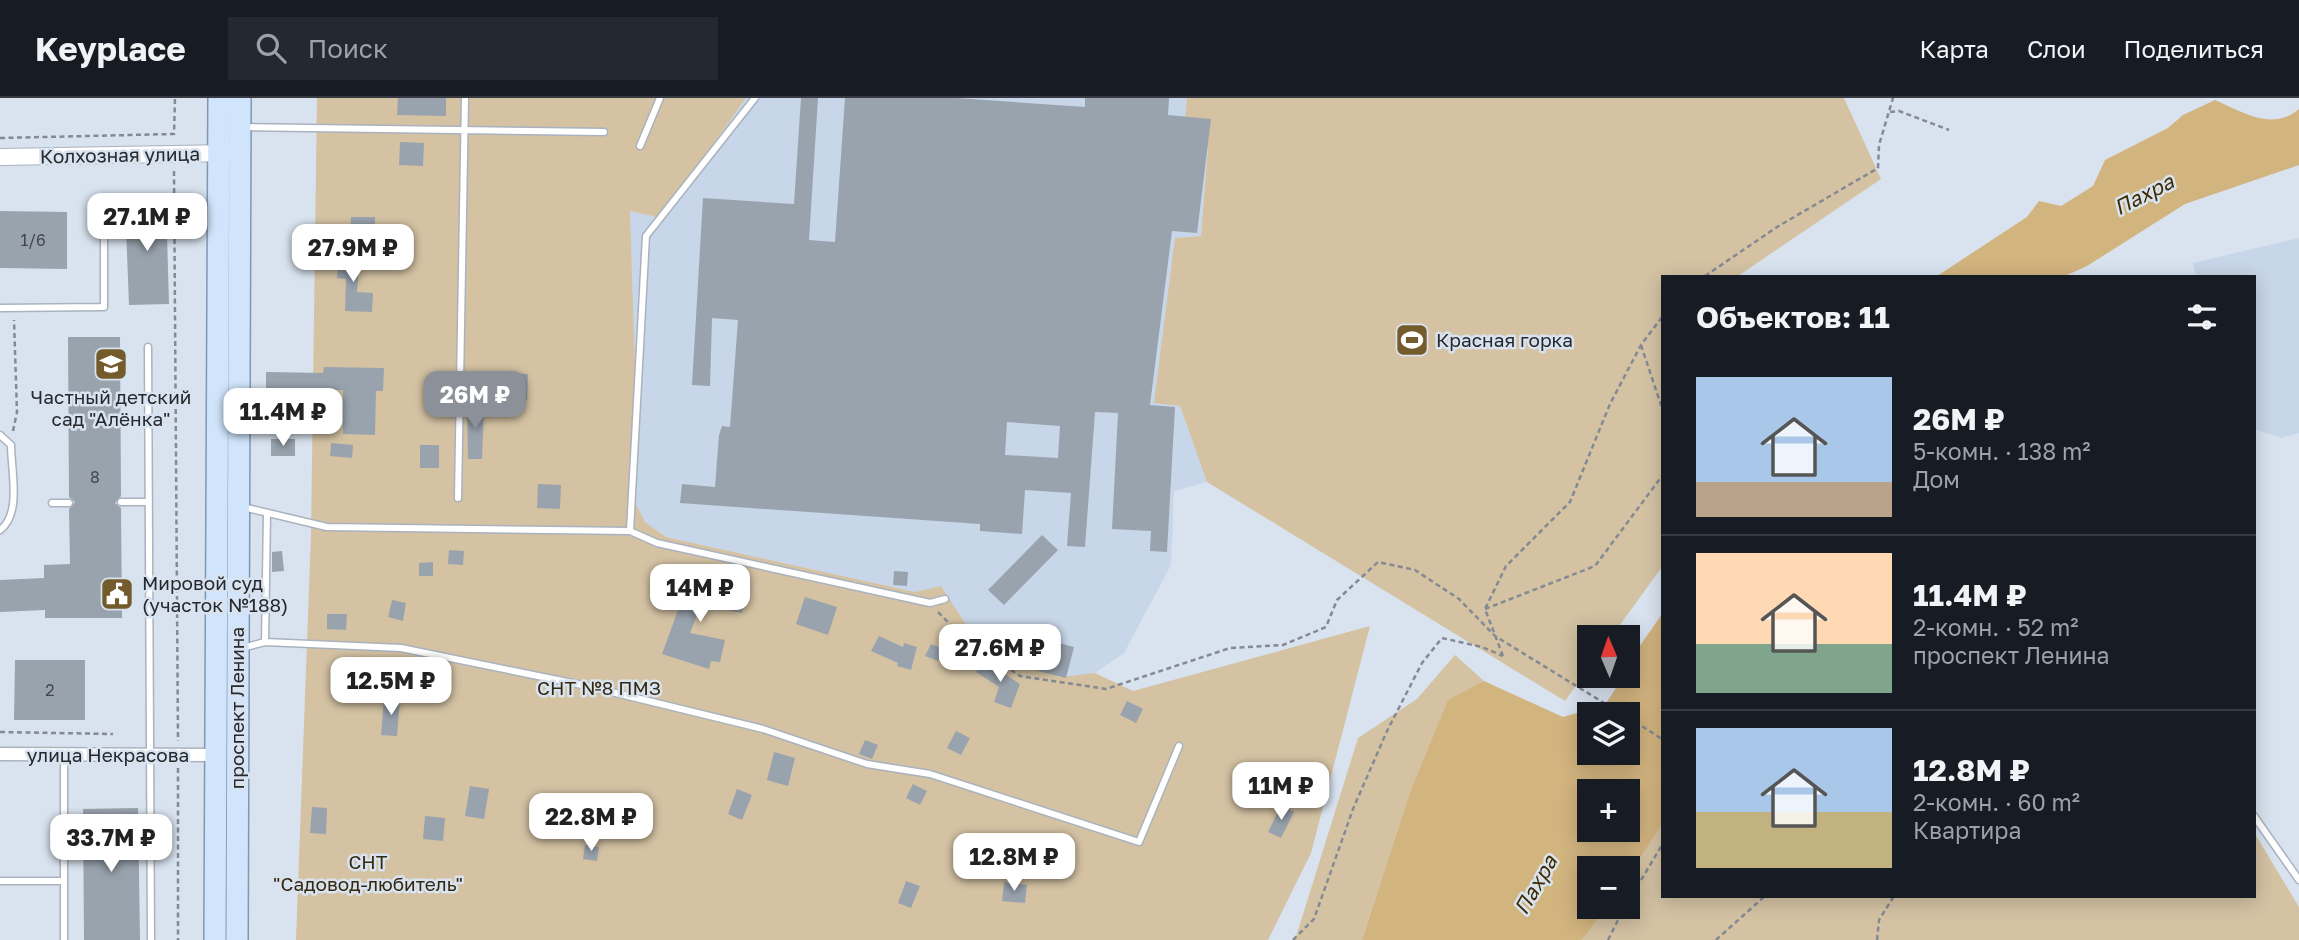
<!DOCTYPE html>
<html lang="ru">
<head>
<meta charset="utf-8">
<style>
	:root { --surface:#171b24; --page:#242831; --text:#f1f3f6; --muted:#9ea1a6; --line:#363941; --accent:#8c9099 }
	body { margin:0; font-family:"Golos Text",sans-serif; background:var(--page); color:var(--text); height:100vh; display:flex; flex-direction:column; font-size:26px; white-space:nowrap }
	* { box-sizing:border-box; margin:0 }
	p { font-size:23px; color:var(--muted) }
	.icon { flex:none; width:38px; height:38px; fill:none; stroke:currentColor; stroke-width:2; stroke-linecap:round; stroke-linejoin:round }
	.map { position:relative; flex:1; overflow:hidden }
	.drawer { position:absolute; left:1661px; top:177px; width:595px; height:623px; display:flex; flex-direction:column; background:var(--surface); border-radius:0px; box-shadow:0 4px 18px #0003 }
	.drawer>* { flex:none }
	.needle { width:46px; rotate:358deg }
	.tools { position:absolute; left:1577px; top:527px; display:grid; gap:14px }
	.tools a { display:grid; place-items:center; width:63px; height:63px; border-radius:0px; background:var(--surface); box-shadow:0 4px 18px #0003; font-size:35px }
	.price { position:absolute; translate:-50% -60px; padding:0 16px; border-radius:14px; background:#fff; color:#222; font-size:23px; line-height:46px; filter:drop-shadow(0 2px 4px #0008) }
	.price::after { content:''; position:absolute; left:50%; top:42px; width:21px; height:16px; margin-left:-10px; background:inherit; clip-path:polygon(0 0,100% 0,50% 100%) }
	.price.active { background:var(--accent); color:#fff }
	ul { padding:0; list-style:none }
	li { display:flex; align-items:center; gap:21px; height:175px; padding:0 35px }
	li+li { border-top:2px solid var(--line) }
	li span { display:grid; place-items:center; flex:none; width:196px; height:140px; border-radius:0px; color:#555 }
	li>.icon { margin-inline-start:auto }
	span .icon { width:84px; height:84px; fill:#fffc; stroke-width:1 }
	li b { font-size:30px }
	h2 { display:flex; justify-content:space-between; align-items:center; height:84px; padding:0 35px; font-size:30px }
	header { display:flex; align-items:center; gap:42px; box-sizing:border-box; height:98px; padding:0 35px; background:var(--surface); border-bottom:2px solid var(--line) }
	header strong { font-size:33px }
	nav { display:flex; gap:38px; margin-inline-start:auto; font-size:24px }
	.search { width:490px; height:63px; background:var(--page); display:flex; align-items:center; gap:18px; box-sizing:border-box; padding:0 24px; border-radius:0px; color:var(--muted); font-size:26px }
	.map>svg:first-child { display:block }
	.built { fill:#c7d6e8 }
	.green { fill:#d4c2a3 }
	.water { fill:#d2b47f; fill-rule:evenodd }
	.building { fill:#99a3ae; fill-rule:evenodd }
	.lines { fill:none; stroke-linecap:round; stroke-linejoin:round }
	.service-casing { stroke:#a9b2be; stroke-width:9 }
	.minor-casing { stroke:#a9b2be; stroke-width:15 }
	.tertiary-casing { stroke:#a9b2be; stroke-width:18 }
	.primary-casing { stroke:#8097b2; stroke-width:24 }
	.path { stroke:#838a93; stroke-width:2.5; stroke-dasharray:5 3.5; stroke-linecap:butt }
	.service { stroke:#fff; stroke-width:6 }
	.minor { stroke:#fff; stroke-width:12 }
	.tertiary { stroke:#fff; stroke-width:16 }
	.primary { stroke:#d0e5fb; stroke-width:21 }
	.labels { text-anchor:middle; stroke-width:5; stroke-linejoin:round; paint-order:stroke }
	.number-label { font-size:16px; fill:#42474d }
	.street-label { font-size:19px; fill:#25282d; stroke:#d8e3ef }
	.poi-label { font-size:19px; fill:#25282d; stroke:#d8e3ef; text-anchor:start }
	.park-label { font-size:19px; fill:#35280f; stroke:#d8e3ef }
	.water-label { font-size:21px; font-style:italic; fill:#402c00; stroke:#d8e3ef }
</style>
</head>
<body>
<header>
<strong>Keyplace</strong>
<div class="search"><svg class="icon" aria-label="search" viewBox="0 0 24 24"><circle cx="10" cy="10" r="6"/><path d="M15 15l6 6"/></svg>Поиск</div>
<nav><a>Карта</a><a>Слои</a><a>Поделиться</a></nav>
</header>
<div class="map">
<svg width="2299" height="842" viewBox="0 0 2299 842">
	<rect width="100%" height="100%" fill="#d8e3ef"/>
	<path class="built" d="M 746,0 L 1187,0 L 1184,46 L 1208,48 L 1201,138 L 1176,140 L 1155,305 L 1180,308 L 1207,384 L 1174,393 L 1171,467 L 1124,555 L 1095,575 L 1061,579 L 965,525 L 941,488 L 915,494 L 666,439 L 645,424 L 633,400 L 635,267 L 630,113 L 661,120 Z
		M 2299,140 L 2299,335 L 2281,340 L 2254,331 L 2254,178 L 2196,178 L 2193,165 Z"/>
	<path class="green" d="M 317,0 L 746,0 L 661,120 L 630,113 L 635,267 L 633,400 L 645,424 L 666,439 L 915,494 L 941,488 L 965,525 L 1060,579 L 1095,575 L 1133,593 L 1370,528 L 1311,755 L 1268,842 L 296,842 L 311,436 Z
		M 1187,0 L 1844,0 L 1881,81 L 1738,178 L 1662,178 L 1662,469 L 1611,539 L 1589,539 L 1589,569 L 1565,603 L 1207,384 L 1180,308 L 1154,305 L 1175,140 L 1201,138 L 1208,49 L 1183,46 Z
		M 1455,557 L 1484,583 L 1448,603 L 1410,694 L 1362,842 L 1295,842 L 1358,640 L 1417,601 Z
		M 1662,727 L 1662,798 L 2254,798 L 2254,734 L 2299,809 L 2299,842 L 1582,842 L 1607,809 L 1628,808 L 1628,778 Z"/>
	<path class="water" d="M 2215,2 C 2243,14 2272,34 2299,11 L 2299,67 L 2185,106 L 2087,168 L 2065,178 L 1937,178 L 2027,119 L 2039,103 L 2061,108 L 2093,88 L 2105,62 L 2168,30 L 2183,17 Z
		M 1662,516 L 1662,727 L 1628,778 L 1628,770 L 1589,770 L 1589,808 L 1607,809 L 1582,842 L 1362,842 L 1410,694 L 1448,602 L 1484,583 L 1563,619 L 1580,614 L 1589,618 L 1589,654 L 1628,654 L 1628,616 L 1599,616 L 1616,590 L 1613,580 L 1628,578 L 1628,565 ZM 1589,693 L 1628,693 L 1628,732 L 1589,732 Z"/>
	<path class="building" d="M 398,0 L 446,0 L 446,18 L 397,17 Z
		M 801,0 L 818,0 L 809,142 L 835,144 L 845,0 L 957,0 L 1085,9 L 1085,0 L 1169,0 L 1168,17 L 1211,21 L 1197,135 L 1172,133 L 1150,307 L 1175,309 L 1167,454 L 1150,453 L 1151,433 L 1112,431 L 1118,315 L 1095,314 L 1085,449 L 1067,448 L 1071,395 L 1025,392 L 1022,436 L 980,433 L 980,426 L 680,405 L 682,386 L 715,389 L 719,337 L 722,328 L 730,329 L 738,222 L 712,220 L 710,288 L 692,287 L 703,100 L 794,106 ZM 1007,324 L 1060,328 L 1058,360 L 1005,357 Z
		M 400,44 L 424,45 L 423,68 L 399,67 Z
		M 166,102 L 169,206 L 129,207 L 125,104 Z
		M 0,113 L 67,114 L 67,171 L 0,170 Z
		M 351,119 L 375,119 L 375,142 L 350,142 Z
		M 339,154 L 360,155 L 357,194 L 373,195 L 372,214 L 345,213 L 346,181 L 337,180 Z
		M 68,239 L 120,239 L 121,398 L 115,405 L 121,410 L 122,520 L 45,520 L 45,512 L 0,514 L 0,482 L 44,480 L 44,467 L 70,466 L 69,411 L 75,404 L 69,399 Z
		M 324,269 L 384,270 L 383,293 L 376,293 L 375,337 L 343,336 L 343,292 L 302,292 L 302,315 L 285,315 L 285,295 L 266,295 L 266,274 L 323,275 Z
		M 499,275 L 528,276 L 527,302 L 498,302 Z
		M 467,307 L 484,307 L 482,361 L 468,361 Z
		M 271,341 L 295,341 L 295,358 L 271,358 Z
		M 331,345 L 353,347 L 352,360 L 330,358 Z
		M 420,347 L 439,347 L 439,370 L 420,370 Z
		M 538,386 L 561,387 L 560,411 L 537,410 Z
		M 1042,437 L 1058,452 L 1004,507 L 988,492 Z
		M 449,452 L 464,453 L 463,467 L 448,466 Z
		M 282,453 L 284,473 L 272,474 L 272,454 Z
		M 433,464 L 433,478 L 419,478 L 419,465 Z
		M 894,473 L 908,474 L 907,488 L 893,487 Z
		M 689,482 L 720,493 L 721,489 L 746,493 L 742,515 L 701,507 L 690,535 L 725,542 L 720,564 L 711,563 L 709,571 L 662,556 Z
		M 805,499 L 837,509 L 828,537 L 796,526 Z
		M 392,502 L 406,505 L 403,523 L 388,519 Z
		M 327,516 L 347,516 L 346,532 L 327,531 Z
		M 1024,536 L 1074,549 L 1066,580 L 1015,567 Z
		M 879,538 L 903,549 L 904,545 L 917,549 L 911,572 L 897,568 L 898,565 L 871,553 Z
		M 931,546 L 943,551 L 938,563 L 925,558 Z
		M 15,562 L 85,562 L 85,622 L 14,622 Z
		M 983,562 L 1020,586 L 1011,610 L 994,604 L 999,589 L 976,574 Z
		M 384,600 L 400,601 L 397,638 L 381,637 Z
		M 1127,603 L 1143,611 L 1136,625 L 1120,617 Z
		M 956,633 L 970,640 L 961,657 L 947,650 Z
		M 865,642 L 878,647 L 872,661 L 859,656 Z
		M 774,654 L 795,660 L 788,688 L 767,682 Z
		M 913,686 L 927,693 L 920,707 L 906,700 Z
		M 470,688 L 489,691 L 484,721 L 465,718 Z
		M 737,691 L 752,697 L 742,722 L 728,716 Z
		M 1281,708 L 1294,714 L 1281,740 L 1268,734 Z
		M 312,709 L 327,710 L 326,736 L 310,735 Z
		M 138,710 L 140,842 L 84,842 L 83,711 Z
		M 571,714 L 584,716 L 581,732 L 568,730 Z
		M 425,718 L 445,720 L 443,743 L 423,741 Z
		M 618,718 L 633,719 L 631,739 L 616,738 Z
		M 585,747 L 599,749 L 597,763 L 583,761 Z
		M 906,783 L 920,788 L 911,810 L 898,805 Z
		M 1004,784 L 1027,787 L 1025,805 L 1002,803 Z"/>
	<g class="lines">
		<defs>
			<path id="service" d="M 242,29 L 604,34
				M 640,48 L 660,0
				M 0,210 L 104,209 L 104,109
				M 148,249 L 151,842
				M 0,337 L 11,347 C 11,372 22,416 0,432
				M 458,400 L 465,0
				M 121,404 L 149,404
				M 52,405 L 69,405
				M 243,409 L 327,429 L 630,433 L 646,138 L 755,0
				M 630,433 L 657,445 L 930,505 L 945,501
				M 265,544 L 401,550 L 587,588 L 763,631 L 867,666 L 930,676 L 1139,744 L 1179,648
				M 242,550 L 265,544 L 267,415
				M 64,656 L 64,842
				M 2254,718 L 2299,782
				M 0,783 L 64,783"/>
			<path id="minor" d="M 0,656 L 216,657"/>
			<path id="tertiary" d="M 0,59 L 230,55"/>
			<path id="primary" d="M 215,842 L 219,0
				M 237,842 L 240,0"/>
		</defs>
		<use href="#service" class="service-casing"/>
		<use href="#minor" class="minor-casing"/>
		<use href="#tertiary" class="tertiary-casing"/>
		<use href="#primary" class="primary-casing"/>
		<path class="path" d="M 1890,14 L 1899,13 L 1949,32
			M 0,40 L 174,36 L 175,0
			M 174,73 L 178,643
			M 1705,178 L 1777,129 L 1878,70 L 1879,47 L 1893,0
			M 1641,247 L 1662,310
			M 13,333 L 17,314 L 14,222
			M 1485,511 L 1595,468 L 1662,378
			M 938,514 L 963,539 L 1020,578 L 1106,591 L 1230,550 L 1283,547 L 1326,529 L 1337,502 L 1378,464 L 1415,472 L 1459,501 L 1495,538 L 1622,616
			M 1503,558 L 1485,511 L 1506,468 L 1570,404 L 1610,306 L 1641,247 L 1662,219
			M 1628,619 L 1662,641
			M 0,634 L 113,636
			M 178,670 L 178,842
			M 1628,804 L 1662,747
			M 1293,842 L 1314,821 L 1353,711 L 1387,633 L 1422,565 L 1442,540 L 1482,549 L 1503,558
			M 1608,842 L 1625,808
			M 1716,842 L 1765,798
			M 1877,842 L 1879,822 L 1894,798"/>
		<use href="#service" class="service"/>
		<use href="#minor" class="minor"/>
		<use href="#tertiary" class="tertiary"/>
		<use href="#primary" class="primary"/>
	</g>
	<defs>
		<symbol id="stadium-square" viewBox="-11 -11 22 22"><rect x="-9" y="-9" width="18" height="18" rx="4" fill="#735b2b" stroke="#d8e3ef"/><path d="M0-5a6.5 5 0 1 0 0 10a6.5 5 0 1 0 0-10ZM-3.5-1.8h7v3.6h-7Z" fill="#fff"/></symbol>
		<symbol id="school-square" viewBox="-11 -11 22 22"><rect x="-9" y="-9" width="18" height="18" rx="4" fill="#735b2b" stroke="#d8e3ef"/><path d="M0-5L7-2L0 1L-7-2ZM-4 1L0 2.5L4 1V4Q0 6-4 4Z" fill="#fff"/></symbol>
		<symbol id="civic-square" viewBox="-11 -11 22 22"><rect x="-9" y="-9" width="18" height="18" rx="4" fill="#735b2b" stroke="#d8e3ef"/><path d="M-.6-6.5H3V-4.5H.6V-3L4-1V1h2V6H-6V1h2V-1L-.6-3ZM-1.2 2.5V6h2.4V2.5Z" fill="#fff"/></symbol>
	</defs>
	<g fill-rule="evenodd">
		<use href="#stadium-square" x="1393" y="223" width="38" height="38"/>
		<use href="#school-square" x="92" y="247" width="38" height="38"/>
		<use href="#civic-square" x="98" y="477" width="38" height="38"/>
	</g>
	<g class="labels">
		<g class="number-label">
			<text x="33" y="148">1/6</text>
			<text x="95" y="385">8</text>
			<text x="50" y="598">2</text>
		</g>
		<g class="street-label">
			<text transform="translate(120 57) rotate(-1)" y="7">Колхозная улица</text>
			<text transform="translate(237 610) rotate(-90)" y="7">проспект Ленина</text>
			<text x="108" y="664">улица Некрасова</text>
		</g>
		<g class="poi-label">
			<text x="1436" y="249">Красная горка</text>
			<text x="111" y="306" text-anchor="middle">Частный детский<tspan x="111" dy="22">сад "Алёнка"</tspan></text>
			<text x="142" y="492">Мировой суд<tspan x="142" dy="22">(участок №188)</tspan></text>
		</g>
		<g class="park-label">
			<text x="599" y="597">СНТ №8 ПМЗ</text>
			<text x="368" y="771">СНТ<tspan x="368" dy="22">"Садовод-любитель"</tspan></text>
		</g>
		<g class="water-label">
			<text transform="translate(2144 97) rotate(-27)" y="7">Пахра</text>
			<text transform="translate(1536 787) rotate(-60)" y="7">Пахра</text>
		</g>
	</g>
</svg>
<div class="tools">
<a><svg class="needle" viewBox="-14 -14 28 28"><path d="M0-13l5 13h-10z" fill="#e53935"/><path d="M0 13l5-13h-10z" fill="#9ea1a6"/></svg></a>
<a><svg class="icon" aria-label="layers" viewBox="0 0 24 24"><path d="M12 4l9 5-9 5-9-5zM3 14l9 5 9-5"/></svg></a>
<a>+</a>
<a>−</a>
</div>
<b class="price" style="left:147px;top:155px">27.1M ₽</b>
<b class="price" style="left:353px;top:186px">27.9M ₽</b>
<b class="price active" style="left:475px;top:333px">26M ₽</b>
<b class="price" style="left:283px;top:350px">11.4M ₽</b>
<b class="price" style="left:700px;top:526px">14M ₽</b>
<b class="price" style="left:1000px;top:586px">27.6M ₽</b>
<b class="price" style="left:391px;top:619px">12.5M ₽</b>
<b class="price" style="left:1281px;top:724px">11M ₽</b>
<b class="price" style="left:591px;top:755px">22.8M ₽</b>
<b class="price" style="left:111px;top:776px">33.7M ₽</b>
<b class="price" style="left:1014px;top:795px">12.8M ₽</b>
<section class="drawer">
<h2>Объектов: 11<svg class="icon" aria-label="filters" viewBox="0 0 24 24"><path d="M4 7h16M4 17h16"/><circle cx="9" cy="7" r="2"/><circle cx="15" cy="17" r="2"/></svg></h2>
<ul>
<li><span style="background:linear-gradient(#a9c7e8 75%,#b9a48a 0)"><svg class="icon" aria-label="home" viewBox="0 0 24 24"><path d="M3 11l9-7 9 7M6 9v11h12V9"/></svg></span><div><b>26M ₽</b><p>5-комн. · 138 m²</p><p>Дом</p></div></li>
<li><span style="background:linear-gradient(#ffd9b3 65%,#7fa58c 0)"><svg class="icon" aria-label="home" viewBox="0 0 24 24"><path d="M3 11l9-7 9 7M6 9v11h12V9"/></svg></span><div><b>11.4M ₽</b><p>2-комн. · 52 m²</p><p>проспект Ленина</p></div></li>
<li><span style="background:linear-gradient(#a9c7e8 60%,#c2b280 0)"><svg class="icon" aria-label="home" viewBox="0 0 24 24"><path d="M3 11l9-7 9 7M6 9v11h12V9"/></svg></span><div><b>12.8M ₽</b><p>2-комн. · 60 m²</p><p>Квартира</p></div></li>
</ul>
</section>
</div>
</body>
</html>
